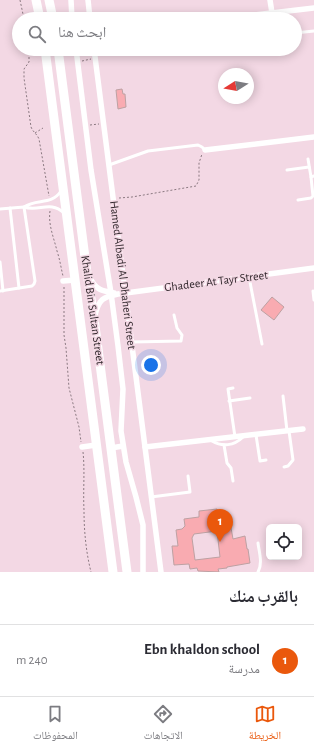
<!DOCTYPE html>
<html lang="ar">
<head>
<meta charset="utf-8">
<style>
	body { margin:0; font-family:"Alegreya Sans","Noto Naskh Arabic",sans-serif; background:#f2f2f3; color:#2b2b33; direction:rtl }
	.controls { position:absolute; right:12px; bottom:12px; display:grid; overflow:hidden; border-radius:6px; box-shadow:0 2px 10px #0003 }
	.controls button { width:36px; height:36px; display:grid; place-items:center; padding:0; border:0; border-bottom:1px solid #e1e1e2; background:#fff; color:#2b2b33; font:20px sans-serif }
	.compass { position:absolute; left:218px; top:68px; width:36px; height:36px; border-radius:50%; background:#fff; box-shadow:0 2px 10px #0003; rotate:259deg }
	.you { position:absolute; left:151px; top:365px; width:14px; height:14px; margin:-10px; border:3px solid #fff; border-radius:50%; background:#1a73e8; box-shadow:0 0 0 6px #1a73e833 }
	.badge { display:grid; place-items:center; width:26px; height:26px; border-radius:50%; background:#ea580c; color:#fff; font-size:13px; font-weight:700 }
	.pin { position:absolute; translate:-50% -33px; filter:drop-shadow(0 1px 2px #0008) }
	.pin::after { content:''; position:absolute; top:21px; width:14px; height:12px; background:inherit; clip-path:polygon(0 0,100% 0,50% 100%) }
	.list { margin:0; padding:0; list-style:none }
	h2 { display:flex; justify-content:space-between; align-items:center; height:52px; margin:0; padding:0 16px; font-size:17px }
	h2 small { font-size:13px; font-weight:400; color:#7c7c81 }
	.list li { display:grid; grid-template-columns:26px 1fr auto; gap:12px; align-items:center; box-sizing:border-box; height:72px; padding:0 16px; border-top:1px solid #e1e1e2 }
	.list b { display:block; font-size:15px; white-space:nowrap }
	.list p { margin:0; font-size:13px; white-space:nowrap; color:#7c7c81 }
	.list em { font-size:13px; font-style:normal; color:#7c7c81 }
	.icon { flex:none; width:22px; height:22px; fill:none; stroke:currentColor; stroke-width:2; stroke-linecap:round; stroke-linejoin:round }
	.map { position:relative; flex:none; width:314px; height:572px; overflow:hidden; direction:ltr }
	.search { position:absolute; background:#fff; box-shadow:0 2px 10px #0003; left:12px; right:12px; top:12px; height:44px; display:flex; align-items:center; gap:10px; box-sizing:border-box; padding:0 14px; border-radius:22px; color:#7c7c81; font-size:15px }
	.sheet { height:124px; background:#fff }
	nav { display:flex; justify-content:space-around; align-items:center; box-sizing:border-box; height:56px; border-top:1px solid #e1e1e2; background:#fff; font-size:11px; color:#7c7c81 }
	nav a { display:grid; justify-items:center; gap:2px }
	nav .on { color:#ea580c }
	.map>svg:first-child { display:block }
	.building { fill:#f9abb1; stroke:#bda1a3; fill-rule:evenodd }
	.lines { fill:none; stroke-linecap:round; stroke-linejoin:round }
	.path { stroke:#8b7981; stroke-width:1; stroke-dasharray:2 2; stroke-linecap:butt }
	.lane { stroke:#fff; stroke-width:3 }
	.street { stroke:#fff; stroke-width:5.5 }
	.primary { stroke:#fff; stroke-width:9 }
	.labels { text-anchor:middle; stroke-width:3; stroke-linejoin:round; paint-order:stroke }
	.street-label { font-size:12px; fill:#32282d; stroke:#f3d8e4 }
</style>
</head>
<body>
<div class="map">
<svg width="314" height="572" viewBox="0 0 314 572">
	<rect width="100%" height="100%" fill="#f3d8e4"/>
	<!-- building -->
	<g class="building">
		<path d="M122,89L123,94H125L126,107L118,109L116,90Z"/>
		<path d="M272,297L284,307L274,320L261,310Z"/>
		<path d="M217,509L220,524L230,522L233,539L245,536L247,549H248L250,563L227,567V568L218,569L219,572L198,571L197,568L190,569L189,564L174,565L172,546H178L176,530L182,529L185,526L184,519L199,517V511ZM217,531L220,557L195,560L192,538L194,534Z"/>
	</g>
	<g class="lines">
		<!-- path -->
		<g class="path">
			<path d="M20,0L24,19"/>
			<path d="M29,49V62L24,69V78L31,127C33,132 37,134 39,139L49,196"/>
			<path d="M82,61L91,59"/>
			<path d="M90,125L99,124"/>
			<path d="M35,133L43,128"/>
			<path d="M119,198L132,197L196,186L199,180V163L202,154"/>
			<path d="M50,211C48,225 54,238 57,251C60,260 61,268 63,276"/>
			<path d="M64,287V335L66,348L69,388L79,427L81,442"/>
			<path d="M83,452C85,471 83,491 84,510C84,531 86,552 91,572"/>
		</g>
		<!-- lane -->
		<g class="lane">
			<path d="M295,33L314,31"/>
			<path d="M308,159L311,177L314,176"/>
			<path d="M109,165L148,151L198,145L202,147L205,150"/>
			<path d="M287,170L309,167"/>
			<path d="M61,191C51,206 37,198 24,207C39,212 50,200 64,213"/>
			<path d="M298,200L311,198L313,196L311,177"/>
			<path d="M10,208L19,288"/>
			<path d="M0,209L24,207L35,281L34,284L32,286L0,291"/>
			<path d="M0,262L3,291"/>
			<path d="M249,277L262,344"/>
			<path d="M313,291L314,300"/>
			<path d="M132,342L181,341L182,335L177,328L174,315"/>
			<path d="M233,388L228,389L235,437"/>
			<path d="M283,396L287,431"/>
			<path d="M229,401L250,398"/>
			<path d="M256,435L260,461L266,460"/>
			<path d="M212,441C222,447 234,446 243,437"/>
			<path d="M224,445L227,463L231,468L233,481"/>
			<path d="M284,467L288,466L293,460L289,431"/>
			<path d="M151,497L190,492L188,476"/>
			<path d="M258,543C259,552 263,563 258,572"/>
		</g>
		<!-- street -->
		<g class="street">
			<path d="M71,0L72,19"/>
			<path d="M88,0L90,19"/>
			<path d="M270,0L272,13"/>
			<path d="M221,19L314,8"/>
			<path d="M76,49L91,170L111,293L118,346L123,389L121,431L126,462L136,497L143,525V572"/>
			<path d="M94,49L161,572"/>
			<path d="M205,150L314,137"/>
			<path d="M90,278C96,290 102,291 114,293"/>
			<path d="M63,281L75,280"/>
			<path d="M95,315C99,299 103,297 118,294L314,268"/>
			<path d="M82,447L96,445"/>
			<path d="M145,447L303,429"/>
			<path d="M111,448L123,446"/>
		</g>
		<!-- primary -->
		<g class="primary">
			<path d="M36,0L40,19"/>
			<path d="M49,0L53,19"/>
			<path d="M45,49L113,572"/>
			<path d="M58,49L87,273L94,318L127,572"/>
		</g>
	</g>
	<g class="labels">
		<!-- street labels -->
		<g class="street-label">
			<text transform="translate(123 275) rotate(83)" y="4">Hamed Albadi Al Dhaheri Street</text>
			<text transform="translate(216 281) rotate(-7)" y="4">Ghadeer At Tayr Street</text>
			<text transform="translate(93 310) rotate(82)" y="4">Khalid Bin Sultan Street</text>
		</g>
	</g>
</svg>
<div class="controls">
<button><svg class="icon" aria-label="locate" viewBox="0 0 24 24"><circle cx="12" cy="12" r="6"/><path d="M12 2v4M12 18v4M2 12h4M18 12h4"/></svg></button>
</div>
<svg class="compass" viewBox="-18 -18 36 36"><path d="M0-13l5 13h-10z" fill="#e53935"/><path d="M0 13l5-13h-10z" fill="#7c7c81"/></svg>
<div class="you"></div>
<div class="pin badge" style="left:220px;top:542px">1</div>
<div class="search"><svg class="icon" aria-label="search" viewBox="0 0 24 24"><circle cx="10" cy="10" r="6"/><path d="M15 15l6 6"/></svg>ابحث هنا</div>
</div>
<section class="sheet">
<h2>بالقرب منك<small></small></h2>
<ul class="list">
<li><span class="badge">1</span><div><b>Ebn khaldon school</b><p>مدرسة</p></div><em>240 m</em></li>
</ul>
</section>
<nav>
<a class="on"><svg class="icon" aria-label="map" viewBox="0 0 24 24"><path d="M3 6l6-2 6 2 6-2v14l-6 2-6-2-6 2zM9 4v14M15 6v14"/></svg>الخريطة</a>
<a><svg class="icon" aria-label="directions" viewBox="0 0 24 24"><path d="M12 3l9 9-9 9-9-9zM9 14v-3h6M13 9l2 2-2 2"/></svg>الاتجاهات</a>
<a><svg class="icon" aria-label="saved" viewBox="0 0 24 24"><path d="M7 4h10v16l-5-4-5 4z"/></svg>المحفوظات</a>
</nav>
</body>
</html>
